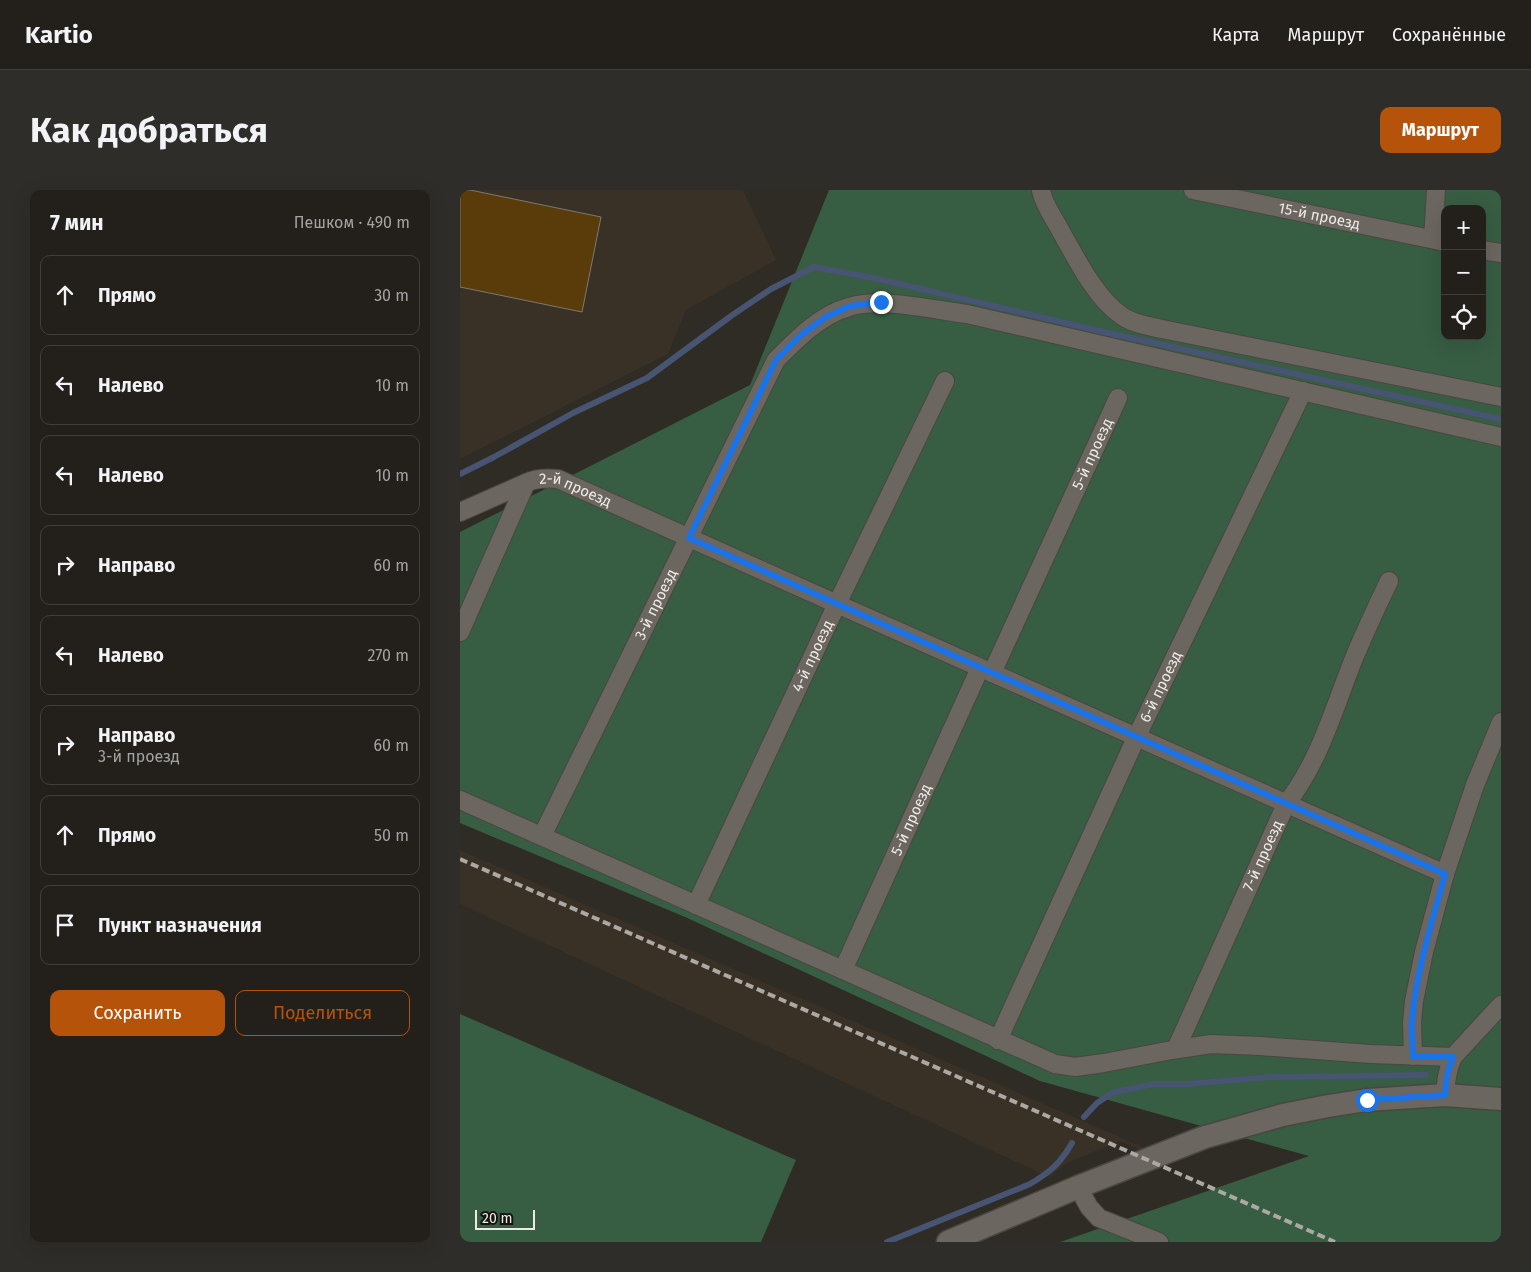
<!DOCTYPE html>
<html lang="ru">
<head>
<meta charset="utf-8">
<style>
	body { margin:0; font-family:"Fira Sans",sans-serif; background:#2f2d29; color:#f1f3f6 }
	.controls { position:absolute; right:15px; top:15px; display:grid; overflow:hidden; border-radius:10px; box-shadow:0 5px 20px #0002 }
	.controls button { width:45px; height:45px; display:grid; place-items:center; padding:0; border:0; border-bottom:1px solid #403e3b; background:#23201c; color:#f1f3f6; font:25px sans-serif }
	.scale { position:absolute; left:15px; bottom:12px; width:60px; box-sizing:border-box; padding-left:5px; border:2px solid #edeae6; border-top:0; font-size:14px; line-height:18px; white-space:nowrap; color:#edeae6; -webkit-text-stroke:4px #161411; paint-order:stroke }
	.stop { position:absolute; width:15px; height:15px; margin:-11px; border:4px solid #1a73e8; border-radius:50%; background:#fff }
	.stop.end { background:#1a73e8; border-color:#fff; box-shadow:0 1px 5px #0008 }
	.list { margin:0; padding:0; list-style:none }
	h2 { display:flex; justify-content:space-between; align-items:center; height:65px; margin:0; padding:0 20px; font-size:21px }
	h2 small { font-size:16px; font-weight:400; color:#a3a3a3 }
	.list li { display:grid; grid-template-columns:32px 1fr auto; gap:15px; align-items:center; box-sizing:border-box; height:80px; margin:0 10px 10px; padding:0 10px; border:1px solid #403e3b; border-radius:10px }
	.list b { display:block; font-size:19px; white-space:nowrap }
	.list p { margin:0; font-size:16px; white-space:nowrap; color:#a3a3a3 }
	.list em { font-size:16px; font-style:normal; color:#a3a3a3 }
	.actions { display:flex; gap:10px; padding:15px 20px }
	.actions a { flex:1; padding:11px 0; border:1px solid #b45309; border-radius:10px; text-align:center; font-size:18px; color:#b45309 }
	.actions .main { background:#b45309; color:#fff }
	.icon { flex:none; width:28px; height:28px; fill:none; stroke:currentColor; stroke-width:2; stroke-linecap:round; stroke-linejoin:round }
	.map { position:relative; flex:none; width:1041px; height:1052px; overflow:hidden; border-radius:10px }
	header { display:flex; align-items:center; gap:30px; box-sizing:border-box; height:70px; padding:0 25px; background:#23201c; border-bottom:1px solid #403e3b }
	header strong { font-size:24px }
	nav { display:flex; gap:28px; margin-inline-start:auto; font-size:18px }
	.intro { display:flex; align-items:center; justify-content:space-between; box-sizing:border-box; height:120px; padding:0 30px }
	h1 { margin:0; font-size:35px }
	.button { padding:12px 22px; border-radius:10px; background:#b45309; color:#fff; font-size:18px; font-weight:700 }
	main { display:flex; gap:30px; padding:0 30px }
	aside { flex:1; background:#23201c; border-radius:10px; box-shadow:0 5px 20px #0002 }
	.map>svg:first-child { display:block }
	.built { fill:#393125 }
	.green { fill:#375d43; fill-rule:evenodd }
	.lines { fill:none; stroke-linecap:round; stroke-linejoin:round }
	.stream { stroke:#475472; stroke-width:6 }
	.building { fill:#593c09; stroke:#7d7871 }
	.minor-casing { stroke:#4a4742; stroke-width:20 }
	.tertiary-casing { stroke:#4a4742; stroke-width:25 }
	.minor { stroke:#6b665f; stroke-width:18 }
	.tertiary { stroke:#6b665f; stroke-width:22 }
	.rail { stroke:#aca8a4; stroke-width:4; stroke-dasharray:8 4; stroke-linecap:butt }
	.route { stroke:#1a73e8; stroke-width:6 }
	.labels { text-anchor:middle; stroke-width:4.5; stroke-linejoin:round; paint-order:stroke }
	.street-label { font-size:15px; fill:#edeae6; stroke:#161411 }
</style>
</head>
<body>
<header>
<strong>Kartio</strong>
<nav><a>Карта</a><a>Маршрут</a><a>Сохранённые</a></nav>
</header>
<div class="intro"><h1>Как добраться</h1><a class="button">Маршрут</a></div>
<main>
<aside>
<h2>7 мин<small>Пешком · 490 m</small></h2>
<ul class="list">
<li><svg class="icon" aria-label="ahead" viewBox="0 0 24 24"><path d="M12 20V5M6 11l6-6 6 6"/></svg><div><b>Прямо</b></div><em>30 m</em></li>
<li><svg class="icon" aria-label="left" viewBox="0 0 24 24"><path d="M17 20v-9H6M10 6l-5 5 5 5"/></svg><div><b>Налево</b></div><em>10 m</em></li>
<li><svg class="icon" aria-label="left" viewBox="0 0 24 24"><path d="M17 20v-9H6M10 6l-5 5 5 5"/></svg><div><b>Налево</b></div><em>10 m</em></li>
<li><svg class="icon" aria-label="right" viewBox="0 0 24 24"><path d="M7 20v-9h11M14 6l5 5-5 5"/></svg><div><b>Направо</b></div><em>60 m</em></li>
<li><svg class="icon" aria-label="left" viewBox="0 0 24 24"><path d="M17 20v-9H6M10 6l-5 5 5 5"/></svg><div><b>Налево</b></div><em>270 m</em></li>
<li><svg class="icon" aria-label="right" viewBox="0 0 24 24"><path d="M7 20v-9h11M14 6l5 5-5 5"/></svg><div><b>Направо</b><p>3-й проезд</p></div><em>60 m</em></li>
<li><svg class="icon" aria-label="ahead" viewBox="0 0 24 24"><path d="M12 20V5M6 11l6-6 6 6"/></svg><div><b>Прямо</b></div><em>50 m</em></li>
<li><svg class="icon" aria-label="arrive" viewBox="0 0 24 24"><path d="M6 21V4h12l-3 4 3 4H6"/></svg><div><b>Пункт назначения</b></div></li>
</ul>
<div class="actions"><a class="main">Сохранить</a><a>Поделиться</a></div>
</aside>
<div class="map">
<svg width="1041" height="1052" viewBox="0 0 1041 1052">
	<rect width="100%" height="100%" fill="#2f2b25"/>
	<!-- built -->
	<g class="built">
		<path d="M0,0H283L316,70L226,120L208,164L0,269Z"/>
		<path d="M0,660L708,968H698L660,951L607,973L589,987L0,714Z"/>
	</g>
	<!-- green -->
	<g class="green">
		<path d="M369,0H1041V1052H600L849,966L580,891L225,727L0,633V342L290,195ZM985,19H1022V146H985Z"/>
		<path d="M0,824L336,970L301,1052H0Z"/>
	</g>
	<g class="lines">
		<!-- stream -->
		<g class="stream">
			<path d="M0,284L34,267L113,223L187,188L271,126L311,99L354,77L419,89L644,142L1041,229"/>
			<path d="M624,927L637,913L652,903L693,894H728L810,887L966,885"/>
			<path d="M427,1052L570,994C590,982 600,974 612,953"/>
		</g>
	</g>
	<!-- building -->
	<path class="building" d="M0,0H10L141,27L122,122L0,97Z"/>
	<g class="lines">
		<defs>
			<g id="minor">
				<path d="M581,0C583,13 593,27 599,38C615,66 635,108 662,126C673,134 689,136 702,139L1041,207"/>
				<path id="s1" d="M733,0L985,52"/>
				<path d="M973,49L976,0"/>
				<path d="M1022,60L1041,63"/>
				<path d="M0,322L66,293"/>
				<path id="s2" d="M0,442L66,293C76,288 87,288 98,289L377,414L985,684"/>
				<path id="s3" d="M532,483L658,208"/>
				<path d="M0,610L595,874L615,877L644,873L712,860L751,854L800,856L911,864L993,867"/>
				<path id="s4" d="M82,646L316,170C337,149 360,125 389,117C421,107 474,120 507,124L1041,247"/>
				<path id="s5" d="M236,715L377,414L485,191"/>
				<path id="s6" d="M383,780L520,478"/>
				<path id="s7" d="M538,850L676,548L843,201"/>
				<path id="s8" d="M716,859L826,614C860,571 874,518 894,468C905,442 917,416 929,391"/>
				<path d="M953,866L952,833L954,811L964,762L985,684L1015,595L1041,532"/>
				<path d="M985,905C986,892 987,880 993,867L1041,815"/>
				<path d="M618,997L629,1017L639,1028L699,1052"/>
			</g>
			<path id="tertiary" d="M488,1052L618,997L722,956L745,947L823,925L868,916L907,910L985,905L1041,909"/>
		</defs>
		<!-- minor casing -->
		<use href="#minor" class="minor-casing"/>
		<!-- tertiary casing -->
		<use href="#tertiary" class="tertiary-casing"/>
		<!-- minor -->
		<use href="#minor" class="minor"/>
		<!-- tertiary -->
		<use href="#tertiary" class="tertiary"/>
		<!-- rail -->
		<path class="rail" d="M0,669L875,1052"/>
	</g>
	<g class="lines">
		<!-- route -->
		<path class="route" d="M421,112L390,116L366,127L341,145L316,170L229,348L985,684C972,732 956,782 952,831C951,843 953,854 953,866L993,867C987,880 986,892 985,905L907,910"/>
	</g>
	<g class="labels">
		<!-- street labels -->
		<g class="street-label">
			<text dy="5" stroke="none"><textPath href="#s1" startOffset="129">15-й проезд</textPath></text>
			<text dy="5" stroke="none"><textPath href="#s3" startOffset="241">5-й проезд</textPath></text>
			<text dy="5" stroke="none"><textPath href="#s2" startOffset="215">2-й проезд</textPath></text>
			<text dy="5" stroke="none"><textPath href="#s4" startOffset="258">3-й проезд</textPath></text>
			<text dy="5" stroke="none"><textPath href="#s5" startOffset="275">4-й проезд</textPath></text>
			<text dy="5" stroke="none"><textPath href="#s7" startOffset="389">6-й проезд</textPath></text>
			<text dy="5" stroke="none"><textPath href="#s6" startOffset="165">5-й проезд</textPath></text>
			<text dy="5" stroke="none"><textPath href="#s8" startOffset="212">7-й проезд</textPath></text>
		</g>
	</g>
</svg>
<div class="controls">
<button>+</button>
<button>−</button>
<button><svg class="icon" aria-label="locate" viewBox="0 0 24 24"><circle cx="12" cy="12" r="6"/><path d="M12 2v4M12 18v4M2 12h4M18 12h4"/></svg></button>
</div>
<div class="scale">20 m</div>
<div class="stop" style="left:907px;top:910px"></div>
<div class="stop end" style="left:421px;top:112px"></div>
</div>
</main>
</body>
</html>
